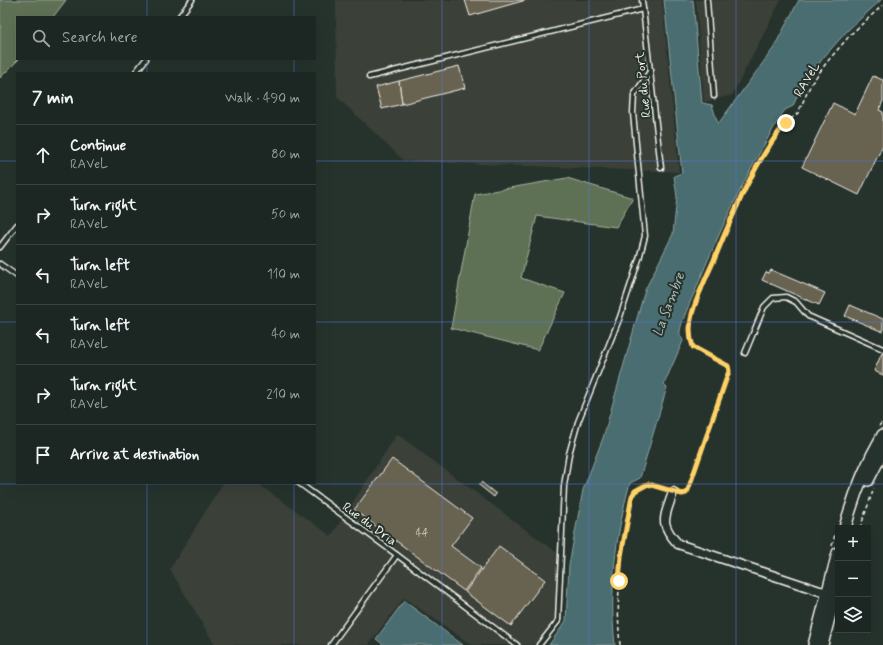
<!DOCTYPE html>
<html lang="en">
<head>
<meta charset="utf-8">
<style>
	body { margin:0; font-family:Mynerve,sans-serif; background:#29322f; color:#f1f3f6 }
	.controls { position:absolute; right:12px; bottom:12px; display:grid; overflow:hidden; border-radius:0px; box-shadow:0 4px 16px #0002 }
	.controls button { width:36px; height:36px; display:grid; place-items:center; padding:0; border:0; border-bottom:1px solid #3a4340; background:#1c2622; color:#f1f3f6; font:20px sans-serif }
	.stop { position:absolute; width:12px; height:12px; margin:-9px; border:3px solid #ffd166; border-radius:50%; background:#fff }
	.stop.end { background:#ffd166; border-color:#fff; box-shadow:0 1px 4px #0008 }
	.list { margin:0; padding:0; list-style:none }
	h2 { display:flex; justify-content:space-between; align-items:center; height:52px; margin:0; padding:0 16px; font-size:17px }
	h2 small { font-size:13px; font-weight:400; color:#a0a5a5 }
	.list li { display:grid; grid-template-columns:26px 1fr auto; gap:12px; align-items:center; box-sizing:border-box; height:60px; padding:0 16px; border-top:1px solid #3a4340 }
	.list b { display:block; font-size:15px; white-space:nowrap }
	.list p { margin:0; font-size:13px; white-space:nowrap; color:#a0a5a5 }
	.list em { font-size:13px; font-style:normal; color:#a0a5a5 }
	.icon { flex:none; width:22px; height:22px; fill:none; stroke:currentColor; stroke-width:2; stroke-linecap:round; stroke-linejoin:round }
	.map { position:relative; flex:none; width:883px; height:645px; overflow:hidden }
	.search { position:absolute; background:#1c2622; box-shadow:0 4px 16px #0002; left:16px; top:16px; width:300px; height:44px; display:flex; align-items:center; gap:10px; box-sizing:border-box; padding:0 14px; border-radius:0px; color:#a0a5a5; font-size:15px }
	.panel { position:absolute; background:#1c2622; box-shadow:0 4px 16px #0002; left:16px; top:72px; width:300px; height:412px; border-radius:0px }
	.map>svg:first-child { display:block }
	.built { fill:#3a4138 }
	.green { fill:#5f7154; stroke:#aab19e }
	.water { fill:#4a6d70; stroke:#8ea2a0 }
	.building { fill:#686251; stroke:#f4f1e8 }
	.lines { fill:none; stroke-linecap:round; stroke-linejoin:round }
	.service-casing { stroke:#f4f1e8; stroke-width:7 }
	.minor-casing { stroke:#f4f1e8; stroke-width:11 }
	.secondary-casing { stroke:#f4f1e8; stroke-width:14 }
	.path { stroke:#f4f1e8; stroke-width:1.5; stroke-dasharray:4 3; stroke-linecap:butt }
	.service { stroke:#26332d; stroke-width:4 }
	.minor { stroke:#26332d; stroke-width:8 }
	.secondary { stroke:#26332d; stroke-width:11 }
	.route { stroke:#ffd166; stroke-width:5 }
	.grid { fill:none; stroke:#5377dc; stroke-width:1; stroke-opacity:0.55 }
	.labels { text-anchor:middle; stroke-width:4; stroke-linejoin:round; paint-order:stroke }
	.number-label { font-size:11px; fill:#d1cdc2 }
	.street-label { font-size:13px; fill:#f4f1e8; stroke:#26332d }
	.water-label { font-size:14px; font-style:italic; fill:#b0bcb8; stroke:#26332d }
</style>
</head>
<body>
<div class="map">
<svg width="883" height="645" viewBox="0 0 883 645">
	<rect width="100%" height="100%" fill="#26332d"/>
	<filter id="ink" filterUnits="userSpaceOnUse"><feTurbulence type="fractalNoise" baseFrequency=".025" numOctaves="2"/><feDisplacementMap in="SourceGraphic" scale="8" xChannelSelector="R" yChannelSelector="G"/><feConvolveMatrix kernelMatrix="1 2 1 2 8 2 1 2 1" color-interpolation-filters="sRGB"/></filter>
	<g filter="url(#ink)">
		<!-- built -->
		<g class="built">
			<path d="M336,0H662L679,172L404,161L337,97Z"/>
			<path d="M696,0H781L732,95L704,102Z"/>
			<path d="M397,434L556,552L563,621L543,645H472L404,598L369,644L371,645H215L170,569L223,483H257L331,536Z"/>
		</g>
		<!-- green -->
		<g class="green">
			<path d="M0,0H66L53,17H17V59H19L0,78Z"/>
			<path d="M567,178L633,198L616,227L537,216L521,278L565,293L538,350L451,328L475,194Z"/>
		</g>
		<!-- water -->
		<g class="water">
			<path d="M664,0H693L702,103L712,105L718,124L773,49L799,0H881L848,30L823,58L799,92L793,106L785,110L782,114C748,170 720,229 696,289C692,298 680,324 680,332C679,334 682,338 683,341L664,384L667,387L640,478L630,483C615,536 609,591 615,645H549L566,621L569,565L583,490L603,438L645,290L673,234L677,197L674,176L682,173Z"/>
			<path d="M404,601L463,645H384L376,639Z"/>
		</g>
		<!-- building -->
		<g class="building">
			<path d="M465,0H526L470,16Z"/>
			<path d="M459,66L465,88L402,104L399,81Z"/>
			<path d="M873,76L883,80V101L879,110L883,112V145L859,195L802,167L833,103L855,114Z"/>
			<path d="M399,81L402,104L382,109L376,87Z"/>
			<path d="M771,270L825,293L819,305L762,280L766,272L769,273Z"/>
			<path d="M850,305L883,319V332L845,316Z"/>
			<path d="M882,353H883V375L874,371Z"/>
			<path d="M392,459L472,518L451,546L481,568L464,591L354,510Z"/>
			<path d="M481,482L496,494L494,497L479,485Z"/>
			<path d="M499,546L545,580L511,626L465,592Z"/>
		</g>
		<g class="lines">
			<defs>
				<g id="service">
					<path d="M642,0L661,168"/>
					<path d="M707,0L714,96"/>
					<path d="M179,17L192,0"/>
					<path d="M135,73L146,59"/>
					<path d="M369,77L643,9"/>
					<path d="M0,247L17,225"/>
					<path d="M0,264L17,276"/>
					<path d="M745,353L764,307L773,298L786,297L796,302L808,316L883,349"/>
					<path d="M299,483L397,555L331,645"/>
					<path d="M397,555L517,645"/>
					<path d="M539,645L558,621L564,486L569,454L578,422L620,317L639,259L645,236L633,113L634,95L651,70"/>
				</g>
				<path id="minor" d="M673,492C665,518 658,522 678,544L820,591L833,594"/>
				<g id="secondary">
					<path d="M868,480L883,451"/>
					<path d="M845,528C854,493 865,466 883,435"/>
					<path d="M814,645L838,553"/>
					<path d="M822,645L838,583"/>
				</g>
			</defs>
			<!-- service casing -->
			<use href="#service" class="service-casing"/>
			<!-- minor casing -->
			<use href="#minor" class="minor-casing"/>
			<!-- secondary casing -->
			<use href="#secondary" class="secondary-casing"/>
			<!-- path -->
			<g class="path">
				<path d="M879,426L883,421"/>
				<path d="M679,493H685L688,490L729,371L728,366L693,347L690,337L692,314L722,240L751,178L774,137L786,123L798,113L811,84L827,62L851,34L883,5"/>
				<path d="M860,528L874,488"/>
				<path d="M832,546L836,531"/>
				<path d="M620,645C615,592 622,547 632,496L635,491L648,484L666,489"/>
			</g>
			<!-- service -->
			<use href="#service" class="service"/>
			<!-- minor -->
			<use href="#minor" class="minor"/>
			<!-- secondary -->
			<use href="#secondary" class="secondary"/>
		</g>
	</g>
	<g class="lines" filter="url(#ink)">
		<!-- route -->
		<path class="route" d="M619,581L621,556L632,496L635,491L648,484L682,494L686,493L688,490L729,371L728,366L693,347C689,336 689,326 692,314C697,296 706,278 714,260C732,216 755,160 786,123"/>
	</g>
	<!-- grid -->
	<path class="grid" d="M147,0V17M294,0V17M442,0V645M589,0V645M736,0V645M147,59V73M294,59V73M0,161H17M315,161H883M0,322H17M315,322H883M147,483V645M294,483V645M0,484H883"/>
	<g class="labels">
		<!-- number labels -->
		<g class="number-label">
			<text x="422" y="536">44</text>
		</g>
		<!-- street labels -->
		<g class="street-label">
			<text transform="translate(806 79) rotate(-59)" y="5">RAVeL</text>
			<text transform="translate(642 85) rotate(-96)" y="5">Rue du Port</text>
			<text transform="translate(370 523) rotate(36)" y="5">Rue du Dria</text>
		</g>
		<!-- water labels -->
		<g class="water-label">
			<text transform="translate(668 304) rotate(-69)" y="5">La Sambre</text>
		</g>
	</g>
</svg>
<div class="controls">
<button>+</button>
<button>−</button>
<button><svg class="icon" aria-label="layers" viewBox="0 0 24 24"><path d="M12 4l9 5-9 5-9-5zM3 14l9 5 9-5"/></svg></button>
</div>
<div class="stop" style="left:619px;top:581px"></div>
<div class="stop end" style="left:786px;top:123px"></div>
<div class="search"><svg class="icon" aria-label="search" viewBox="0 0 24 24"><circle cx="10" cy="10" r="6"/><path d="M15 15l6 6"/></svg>Search here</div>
<section class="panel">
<h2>7 min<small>Walk · 490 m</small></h2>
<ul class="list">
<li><svg class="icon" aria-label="ahead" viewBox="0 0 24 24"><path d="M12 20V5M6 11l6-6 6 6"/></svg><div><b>Continue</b><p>RAVeL</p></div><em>80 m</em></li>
<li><svg class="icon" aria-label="right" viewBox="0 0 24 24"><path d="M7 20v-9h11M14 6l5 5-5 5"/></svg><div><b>Turn right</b><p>RAVeL</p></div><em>50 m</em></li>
<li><svg class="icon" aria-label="left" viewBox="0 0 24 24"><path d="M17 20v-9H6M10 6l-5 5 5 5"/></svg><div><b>Turn left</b><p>RAVeL</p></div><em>110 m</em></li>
<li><svg class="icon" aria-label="left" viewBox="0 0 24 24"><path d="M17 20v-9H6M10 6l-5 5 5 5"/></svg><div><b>Turn left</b><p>RAVeL</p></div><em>40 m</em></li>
<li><svg class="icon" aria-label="right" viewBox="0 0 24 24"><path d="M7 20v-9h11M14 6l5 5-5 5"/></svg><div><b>Turn right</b><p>RAVeL</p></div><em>210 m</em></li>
<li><svg class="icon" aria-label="arrive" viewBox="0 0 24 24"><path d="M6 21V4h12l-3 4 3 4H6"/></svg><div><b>Arrive at destination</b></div></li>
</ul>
</section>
</div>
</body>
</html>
